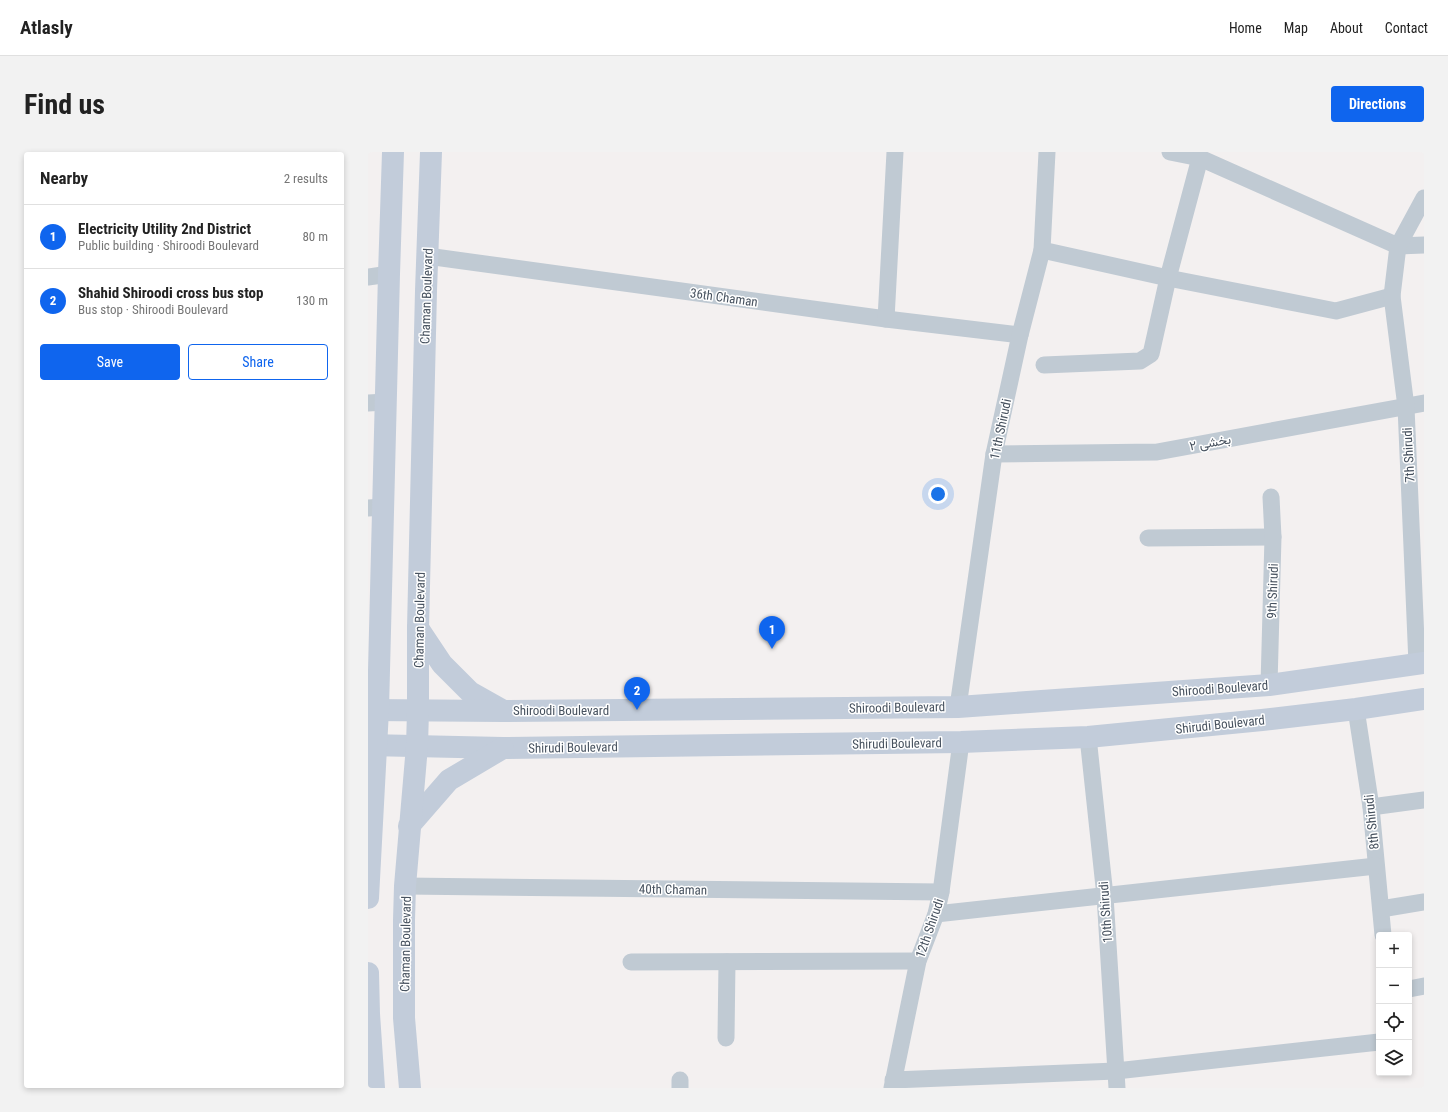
<!DOCTYPE html>
<html lang="en">
<head>
<meta charset="utf-8">
<style>
	body { margin:0; font-family:"Roboto Condensed",Vazirmatn,sans-serif; background:#f2f2f2; color:#222 }
	.controls { position:absolute; right:12px; bottom:12px; display:grid; overflow:hidden; border-radius:4px; box-shadow:0 2px 6px #0003 }
	.controls button { width:36px; height:36px; display:grid; place-items:center; padding:0; border:0; border-bottom:1px solid #e0e0e0; background:#fff; color:#222; font:20px sans-serif }
	.you { position:absolute; left:570px; top:342px; width:14px; height:14px; margin:-10px; border:3px solid #fff; border-radius:50%; background:#1a73e8; box-shadow:0 0 0 6px #1a73e833 }
	.badge { display:grid; place-items:center; width:26px; height:26px; border-radius:50%; background:#0f65ee; color:#fff; font-size:13px; font-weight:700 }
	.pin { position:absolute; translate:-50% -33px; filter:drop-shadow(0 1px 2px #0008) }
	.pin::after { content:''; position:absolute; top:21px; width:14px; height:12px; background:inherit; clip-path:polygon(0 0,100% 0,50% 100%) }
	.list { margin:0; padding:0; list-style:none }
	h2 { display:flex; justify-content:space-between; align-items:center; height:52px; margin:0; padding:0 16px; font-size:17px }
	h2 small { font-size:13px; font-weight:400; color:#767676 }
	.list li { display:grid; grid-template-columns:26px 1fr auto; gap:12px; align-items:center; box-sizing:border-box; height:64px; padding:0 16px; border-top:1px solid #e0e0e0 }
	.list b { display:block; font-size:15px; white-space:nowrap }
	.list p { margin:0; font-size:13px; white-space:nowrap; color:#767676 }
	.list em { font-size:13px; font-style:normal; color:#767676 }
	.actions { display:flex; gap:8px; padding:12px 16px }
	.actions a { flex:1; padding:9px 0; border:1px solid #0f65ee; border-radius:4px; text-align:center; font-size:14px; color:#0f65ee }
	.actions .main { background:#0f65ee; color:#fff }
	.icon { flex:none; width:22px; height:22px; fill:none; stroke:currentColor; stroke-width:2; stroke-linecap:round; stroke-linejoin:round }
	.map { position:relative; flex:none; width:1056px; height:936px; overflow:hidden; border-radius:4px }
	header { display:flex; align-items:center; gap:24px; box-sizing:border-box; height:56px; padding:0 20px; background:#fff; border-bottom:1px solid #e0e0e0 }
	header strong { font-size:19px }
	nav { display:flex; gap:22px; margin-inline-start:auto; font-size:14px }
	.intro { display:flex; align-items:center; justify-content:space-between; box-sizing:border-box; height:96px; padding:0 24px }
	h1 { margin:0; font-size:28px }
	.button { padding:10px 18px; border-radius:4px; background:#0f65ee; color:#fff; font-size:14px; font-weight:700 }
	main { display:flex; gap:24px; padding:0 24px }
	aside { flex:1; background:#fff; border-radius:4px; box-shadow:0 2px 6px #0003 }
	.map>svg:first-child { display:block }
	.lines { fill:none; stroke-linecap:round; stroke-linejoin:round }
	.minor { stroke:#c0cad3; stroke-width:17 }
	.secondary { stroke:#c2ccda; stroke-width:22 }
	.labels { text-anchor:middle; stroke-width:3; stroke-linejoin:round; paint-order:stroke }
	.street-label { font-size:13px; fill:#47525f; stroke:#fff }
</style>
</head>
<body>
<header>
<strong>Atlasly</strong>
<nav><a>Home</a><a>Map</a><a>About</a><a>Contact</a></nav>
</header>
<div class="intro"><h1>Find us</h1><a class="button">Directions</a></div>
<main>
<aside>
<h2>Nearby<small>2 results</small></h2>
<ul class="list">
<li><span class="badge">1</span><div><b>Electricity Utility 2nd District</b><p>Public building · Shiroodi Boulevard</p></div><em>80 m</em></li>
<li><span class="badge">2</span><div><b>Shahid Shiroodi cross bus stop</b><p>Bus stop · Shiroodi Boulevard</p></div><em>130 m</em></li>
</ul>
<div class="actions"><a class="main">Save</a><a>Share</a></div>
</aside>
<div class="map">
<svg width="1056" height="936" viewBox="0 0 1056 936">
	<rect width="100%" height="100%" fill="#f3f0f0"/>
	<g class="lines">
		<!-- minor -->
		<g class="minor">
			<path d="M802,0L832,6L1030,94L1056,93"/>
			<path d="M674,98L800,126L968,159L1024,144"/>
			<path d="M59,104L518,167L652,183"/>
			<path d="M0,125L21,122"/>
			<path d="M518,167L527,0"/>
			<path d="M676,213L772,209L783,202L800,126L832,6"/>
			<path d="M0,251L18,250"/>
			<path d="M626,302L789,300L1056,251"/>
			<path d="M0,356L15,355"/>
			<path d="M780,386L905,385"/>
			<path d="M1049,512L1038,255L1024,144L1030,94L1056,46"/>
			<path d="M901,533L905,385L903,345"/>
			<path d="M590,555L626,302L652,183L674,98L679,0"/>
			<path d="M988,557L1003,655L1015,783"/>
			<path d="M720,585L737,744L749,936"/>
			<path d="M1003,655L1056,648"/>
			<path d="M37,734L573,740"/>
			<path d="M1013,757L1056,750"/>
			<path d="M568,762L1008,714"/>
			<path d="M263,810L550,809"/>
			<path d="M1041,837L1056,834"/>
			<path d="M358,886L359,810"/>
			<path d="M525,928L748,919L1011,890"/>
			<path d="M312,936V928"/>
			<path d="M524,936L550,809L568,762L573,740L593,590"/>
		</g>
		<!-- secondary -->
		<g class="secondary">
			<path d="M50,476L74,512L102,540L134,558"/>
			<path d="M0,558L135,559L590,555L901,533L1056,511"/>
			<path d="M0,593L135,596L593,590L720,585L894,568L988,557L1056,547"/>
			<path d="M41,674L81,628L135,596"/>
			<path d="M0,746L10,558L21,122L25,0"/>
			<path d="M0,821L1,862L6,936"/>
			<path d="M42,936L36,866V768L37,734L49,594L50,559V476L58,139L63,0"/>
		</g>
	</g>
	<g class="labels">
		<!-- street labels -->
		<g class="street-label">
			<text transform="translate(58 144) rotate(-88)" y="5">Chaman Boulevard</text>
			<text transform="translate(356 145) rotate(8)" y="5">36th Chaman</text>
			<text transform="translate(632 277) rotate(-78)" y="5">11th Shirudi</text>
			<text transform="translate(842 290) rotate(-10)" y="5">بخشی ۲</text>
			<text transform="translate(1040 303) rotate(-93)" y="5">7th Shirudi</text>
			<text transform="translate(904 439) rotate(-88)" y="5">9th Shirudi</text>
			<text transform="translate(51 468) rotate(-89)" y="5">Chaman Boulevard</text>
			<text transform="translate(852 536) rotate(-4)" y="5">Shiroodi Boulevard</text>
			<text transform="translate(529 555) rotate(-1)" y="5">Shiroodi Boulevard</text>
			<text x="193" y="563">Shiroodi Boulevard</text>
			<text transform="translate(852 572) rotate(-6)" y="5">Shirudi Boulevard</text>
			<text transform="translate(529 591) rotate(-1)" y="5">Shirudi Boulevard</text>
			<text transform="translate(205 595) rotate(-1)" y="5">Shirudi Boulevard</text>
			<text transform="translate(1003 670) rotate(-96)" y="5">8th Shirudi</text>
			<text transform="translate(305 737) rotate(1)" y="5">40th Chaman</text>
			<text transform="translate(737 760) rotate(-94)" y="5">10th Shirudi</text>
			<text transform="translate(561 776) rotate(-71)" y="5">12th Shirudi</text>
			<text transform="translate(37 792) rotate(-89)" y="5">Chaman Boulevard</text>
		</g>
	</g>
</svg>
<div class="controls">
<button>+</button>
<button>−</button>
<button><svg class="icon" aria-label="locate" viewBox="0 0 24 24"><circle cx="12" cy="12" r="6"/><path d="M12 2v4M12 18v4M2 12h4M18 12h4"/></svg></button>
<button><svg class="icon" aria-label="layers" viewBox="0 0 24 24"><path d="M12 4l9 5-9 5-9-5zM3 14l9 5 9-5"/></svg></button>
</div>
<div class="you"></div>
<div class="pin badge" style="left:404px;top:497px">1</div>
<div class="pin badge" style="left:269px;top:558px">2</div>
</div>
</main>
</body>
</html>
